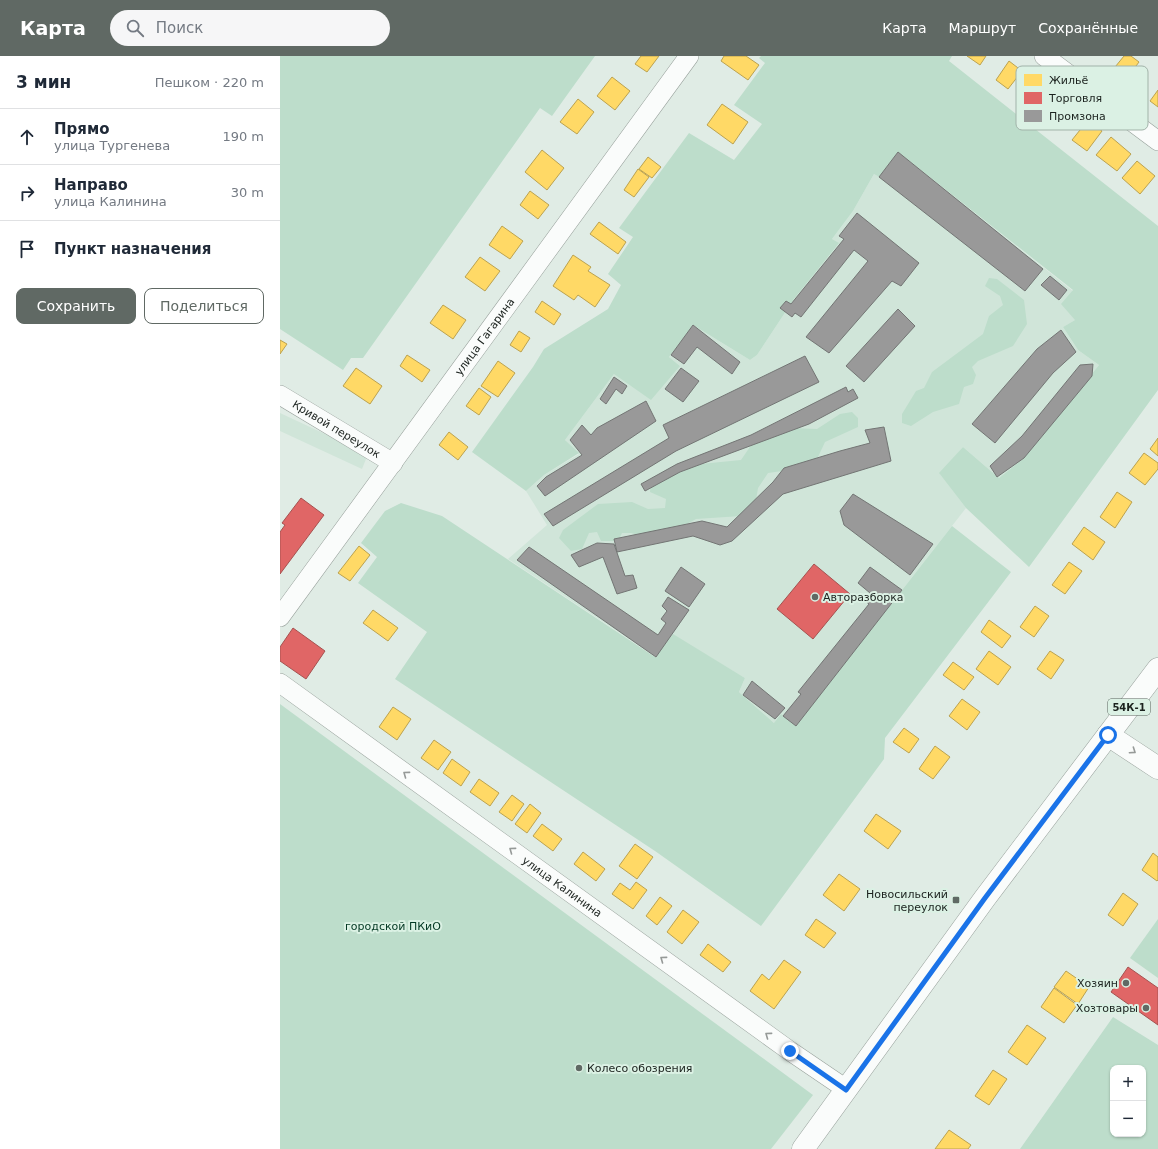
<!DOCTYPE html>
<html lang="ru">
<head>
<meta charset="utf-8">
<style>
	body { margin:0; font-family:"DejaVu Sans",sans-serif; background:#f6f6f7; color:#1f2937 }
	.controls { position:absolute; right:12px; bottom:12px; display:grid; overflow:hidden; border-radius:8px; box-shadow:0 1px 3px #0004 }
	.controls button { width:36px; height:36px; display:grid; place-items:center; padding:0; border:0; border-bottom:1px solid #e0e1e3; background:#fff; color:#1f2937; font:20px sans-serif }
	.stop { position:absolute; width:12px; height:12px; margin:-9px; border:3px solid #1a73e8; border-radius:50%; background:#fff }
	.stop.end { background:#1a73e8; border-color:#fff; box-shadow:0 1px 4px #0008 }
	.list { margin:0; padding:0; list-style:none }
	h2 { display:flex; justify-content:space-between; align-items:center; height:52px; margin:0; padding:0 16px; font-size:17px }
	h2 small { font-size:13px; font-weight:400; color:#747a83 }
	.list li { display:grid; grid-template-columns:26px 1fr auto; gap:12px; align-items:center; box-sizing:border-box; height:56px; padding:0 16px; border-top:1px solid #e0e1e3 }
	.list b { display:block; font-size:15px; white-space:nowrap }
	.list p { margin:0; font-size:13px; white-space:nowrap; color:#747a83 }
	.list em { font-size:13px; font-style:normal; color:#747a83 }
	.actions { display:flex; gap:8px; padding:12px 16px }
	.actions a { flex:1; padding:9px 0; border:1px solid #606964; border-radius:8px; text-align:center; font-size:14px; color:#606964 }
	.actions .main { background:#606964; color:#fff }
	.icon { flex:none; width:22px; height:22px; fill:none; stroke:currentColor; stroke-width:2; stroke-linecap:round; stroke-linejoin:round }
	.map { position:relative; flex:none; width:878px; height:1093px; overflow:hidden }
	header { display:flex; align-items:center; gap:24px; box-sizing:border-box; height:56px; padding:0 20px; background:#606964; color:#fff }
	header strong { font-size:19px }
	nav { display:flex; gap:22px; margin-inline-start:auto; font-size:14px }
	.search { width:280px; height:36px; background:#f6f6f7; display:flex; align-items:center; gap:10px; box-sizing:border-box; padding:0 14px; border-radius:22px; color:#747a83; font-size:15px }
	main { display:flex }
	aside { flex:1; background:#fff }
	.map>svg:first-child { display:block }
	.built { fill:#d0e5d9 }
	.green { fill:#bdddcb; fill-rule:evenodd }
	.homes { fill:#ffd966; stroke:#bba250 }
	.shops { fill:#e06666; stroke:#a55250 }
	.industry { fill:#999; stroke:#737574 }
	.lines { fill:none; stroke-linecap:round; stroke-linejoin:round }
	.minor-casing { stroke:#97a09b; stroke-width:20 }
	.major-casing { stroke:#97a09b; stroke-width:23 }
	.minor { stroke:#fafcfb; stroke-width:19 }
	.major { stroke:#fafcfb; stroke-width:22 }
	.oneway { stroke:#969a98 }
	.route { stroke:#1a73e8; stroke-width:5 }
	.poi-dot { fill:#606964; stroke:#dbf1e4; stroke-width:1.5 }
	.labels { text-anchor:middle; stroke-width:4; stroke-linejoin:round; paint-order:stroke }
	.shield { fill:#dbf1e4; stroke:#556059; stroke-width:1 }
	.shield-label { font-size:10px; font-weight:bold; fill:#1b221e }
	.street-label { font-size:11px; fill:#1b221e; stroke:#dbf1e4 }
	.poi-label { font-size:11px; fill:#1b221e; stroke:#dbf1e4; text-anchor:end }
	.park-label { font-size:11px; fill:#033823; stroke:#dbf1e4 }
	.key { fill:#dbf1e4; stroke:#a1b3a9; stroke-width:1 }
	.key-label { font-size:11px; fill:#1b221e }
</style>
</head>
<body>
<header>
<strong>Карта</strong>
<div class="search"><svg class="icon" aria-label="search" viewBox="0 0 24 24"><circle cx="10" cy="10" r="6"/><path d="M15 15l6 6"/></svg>Поиск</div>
<nav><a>Карта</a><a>Маршрут</a><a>Сохранённые</a></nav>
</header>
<main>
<aside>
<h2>3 мин<small>Пешком · 220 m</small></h2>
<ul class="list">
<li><svg class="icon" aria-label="ahead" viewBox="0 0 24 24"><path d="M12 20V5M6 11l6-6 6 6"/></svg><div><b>Прямо</b><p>улица Тургенева</p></div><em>190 m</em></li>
<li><svg class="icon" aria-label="right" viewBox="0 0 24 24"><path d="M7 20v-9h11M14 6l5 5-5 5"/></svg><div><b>Направо</b><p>улица Калинина</p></div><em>30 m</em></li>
<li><svg class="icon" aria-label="arrive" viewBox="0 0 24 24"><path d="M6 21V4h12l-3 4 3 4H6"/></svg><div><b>Пункт назначения</b></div></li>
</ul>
<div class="actions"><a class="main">Сохранить</a><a>Поделиться</a></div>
</aside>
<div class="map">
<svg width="878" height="1093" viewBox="0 0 878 1093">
	<rect width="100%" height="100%" fill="#e0ece5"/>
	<!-- built -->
	<g class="built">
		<path d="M618,96L793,235L795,264L783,271L798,294L819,309L744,402L719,422L683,391L660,418L686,452L516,670L494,667L459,636L465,622L393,579L376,601L228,503L267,469L246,435L264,419L299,398L285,384L334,318L400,310L389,301L413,269L470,304L477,299L514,243L558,187L552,183L573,155L594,118L599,121Z"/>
		<path d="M0,357L88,398L82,413L0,375Z"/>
	</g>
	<!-- green -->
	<g class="green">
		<path d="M0,0H315L272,60L260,52L83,302H71L63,314L0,273Z"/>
		<path d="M481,0H672L669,5L878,170V334L749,511L686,452L659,417L683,391L719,422L744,402L819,309L798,294L783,271L795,264L781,248L793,234L618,96L599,121L594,118L573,155L552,183L559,187L514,243L477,299L470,304L413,269L389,301L400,310L371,344L334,318L285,384L299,397L264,419L246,435L192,396L253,311L264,293L328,253L341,229L328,218L353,181L339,172L409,77L454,104L482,68L454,49L485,7L479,2Z"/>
		<path d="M709,222L717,223L744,244L747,268L733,290L698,305L692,311L696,319L693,328L684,331L679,348L653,356L631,370L622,367V358L636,335L644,332L652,316L703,278L709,260L723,249L720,240L705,230Z"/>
		<path d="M572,356L578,362V371L545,386L538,401L523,412L488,417L478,432L475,450L461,460L416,463L378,484L351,477H342L338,485H321L317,476L309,477L302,493L291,495L279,482L283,474L318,448L352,446L368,453L385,452L386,443L370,436L371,427L400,410L461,404L476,382L512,372L537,373L560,358Z"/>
		<path d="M121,447L162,460L375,601L393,578L465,622L459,636L494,667L501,658L516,670L672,470L731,516L605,682L604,703L481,870L375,795L115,623L147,576L78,527L97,501L81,487L105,455Z"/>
		<path d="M0,648L533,1039L491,1093H0Z"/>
		<path d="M878,863V922L850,902Z"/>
		<path d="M833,961L878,989V1093H740ZM833,1012H863V1078H833Z"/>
	</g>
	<!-- homes -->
	<g class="homes">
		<path d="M361,0H379L367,16L355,8Z"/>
		<path d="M444,0H466L479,9L468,24L441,5Z"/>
		<path d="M687,0H706L700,9Z"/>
		<path d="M844,0H851L859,6L844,26L831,16Z"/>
		<path d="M729,5L742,15L728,33L716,24Z"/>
		<path d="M332,21L350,35L335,54L317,40Z"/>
		<path d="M878,34V51L870,45Z"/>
		<path d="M298,43L314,56L297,78L280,66Z"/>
		<path d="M442,48L468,66L453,88L427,69Z"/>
		<path d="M808,64L822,75L807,95L792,84Z"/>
		<path d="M831,81L851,98L837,115L816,99Z"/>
		<path d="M262,94L284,112L267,134L245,116Z"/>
		<path d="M368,101L381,111L372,122L359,113Z"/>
		<path d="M857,105L875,120L860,138L842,122Z"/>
		<path d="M358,113L369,121L354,141L344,134Z"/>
		<path d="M250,135L269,149L258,163L240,149Z"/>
		<path d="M319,166L346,186L338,198L310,178Z"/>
		<path d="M222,170L243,185L230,203L209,189Z"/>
		<path d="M293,199L311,211L308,215L330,229L315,251L298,239L294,244L273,230Z"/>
		<path d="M200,201L220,215L205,235L185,221Z"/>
		<path d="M262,245L281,258L274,269L255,256Z"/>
		<path d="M163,249L186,264L173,283L150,267Z"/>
		<path d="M239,275L250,282L241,296L230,289Z"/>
		<path d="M0,284L7,288L0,298Z"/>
		<path d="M127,299L150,314L142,326L120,310Z"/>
		<path d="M218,305L235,317L218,341L201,330Z"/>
		<path d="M76,312L102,330L90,348L63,330Z"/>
		<path d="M199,332L211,341L199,359L186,350Z"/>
		<path d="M169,376L188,391L178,404L159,389Z"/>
		<path d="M878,382V400L870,393Z"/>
		<path d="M864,397L878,407V413L865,429L849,417Z"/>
		<path d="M837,436L852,446L835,472L820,461Z"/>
		<path d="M804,471L825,486L813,504L792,488Z"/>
		<path d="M79,490L90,499L70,525L58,517Z"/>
		<path d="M789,506L802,515L785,538L772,529Z"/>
		<path d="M755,550L769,560L754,581L740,571Z"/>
		<path d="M93,554L118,572L108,585L83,567Z"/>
		<path d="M709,564L731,580L722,592L701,576Z"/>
		<path d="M709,595L731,611L718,629L696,613Z"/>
		<path d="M770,595L784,604L771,623L757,613Z"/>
		<path d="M673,606L694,621L684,634L663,619Z"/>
		<path d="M682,643L700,656L687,674L669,660Z"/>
		<path d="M113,651L131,663L117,684L99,671Z"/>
		<path d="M624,672L639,683L629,697L613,686Z"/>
		<path d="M154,684L171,696L158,714L141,702Z"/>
		<path d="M655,690L670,701L653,723L639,713Z"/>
		<path d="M172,703L190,716L181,730L163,717Z"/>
		<path d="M199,723L219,737L210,750L190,736Z"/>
		<path d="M232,739L244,748L232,765L219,756Z"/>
		<path d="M250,748L261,757L247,777L235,768Z"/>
		<path d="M596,758L621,775L608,793L584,775Z"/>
		<path d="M262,768L282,783L273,795L253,780Z"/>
		<path d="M355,788L373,801L357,823L339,810Z"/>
		<path d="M303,796L325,813L316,825L294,808Z"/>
		<path d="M873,797L878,801V824L877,825L862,814Z"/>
		<path d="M559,818L580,833L564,855L543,839Z"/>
		<path d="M356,826L367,834L353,853L332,838L340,827L350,834Z"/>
		<path d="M843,837L858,848L843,870L828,859Z"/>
		<path d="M380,841L392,850L377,869L366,860Z"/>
		<path d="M403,854L419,866L402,888L387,876Z"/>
		<path d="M536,863L556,877L544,892L525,879Z"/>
		<path d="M428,888L451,906L443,916L420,899Z"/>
		<path d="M504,904L521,916L494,953L470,935L482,918L489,924Z"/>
		<path d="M786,915L809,931L798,948L774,931Z"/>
		<path d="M774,932L797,949L784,967L761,951Z"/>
		<path d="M747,969L766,982L747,1009L728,996Z"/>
		<path d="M713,1014L727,1023L709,1049L695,1040Z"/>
		<path d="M669,1074L691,1089L688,1093H655Z"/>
	</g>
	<!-- shops -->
	<g class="shops">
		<path d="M21,442L44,459L0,518V476L5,469L2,467Z"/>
		<path d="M534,508L570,538L533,583L497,553Z"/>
		<path d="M13,572L45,595L26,623L0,605V591Z"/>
		<path d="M848,911L878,932V969L831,936Z"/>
	</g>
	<!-- industry -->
	<g class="industry">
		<path d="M618,96L763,213L745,235L599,121Z"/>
		<path d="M577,157L639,207L621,230L612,225L549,297L526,281L588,205L574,194L521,261L515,257L512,261L500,252L506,245L511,248L564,183L559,180Z"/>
		<path d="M770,220L787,234L779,244L761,229Z"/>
		<path d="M618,253L635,270L584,326L566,310Z"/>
		<path d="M413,269L460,306L452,318L417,291L404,308L391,299Z"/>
		<path d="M781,274L796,296L773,317L715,387L692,368L757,293Z"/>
		<path d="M525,300L539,326L396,395L273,470L264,458L389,382L383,369Z"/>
		<path d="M813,308L812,320L744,402L717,421L710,410L742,380L800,309Z"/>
		<path d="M401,312L419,325L403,346L385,333Z"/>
		<path d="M334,321L347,330L342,338L336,333L326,348L320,343Z"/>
		<path d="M566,331L568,336L573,333L578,342L529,368L400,416L365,435L361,428L397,408L471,379Z"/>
		<path d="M366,345L376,365L265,440L257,430L266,421L302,399L290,384L302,369L311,379L317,372Z"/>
		<path d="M604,371L611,405L503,438L452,485L440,489L413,480L337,496L334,483L422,465L447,471L493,426L504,412L560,395L590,387L585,374Z"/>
		<path d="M573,438L653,488L630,519L564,469L560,455Z"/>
		<path d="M317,487L334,488L345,520L353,519L357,532L337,538L323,501L299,511L291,499Z"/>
		<path d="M249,491L378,579L386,567L381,563L387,555L382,550L388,541L409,554L376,601L237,504Z"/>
		<path d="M401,511L425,528L409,551L385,535Z"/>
		<path d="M590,511L622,534L516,670L503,660L521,638L518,636L589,548L584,544L590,537L578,527Z"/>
		<path d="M472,625L505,652L495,663L463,639Z"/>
	</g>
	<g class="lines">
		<defs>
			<g id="minor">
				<path d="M764,0L878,85"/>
				<path id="s1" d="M0,339L113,407"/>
				<path id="s2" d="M0,561L409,0"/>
				<path id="s3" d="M0,627L510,995L566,1033"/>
			</g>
			<g id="major">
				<path d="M828,679L878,712"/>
				<path d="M523,1093L705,842L878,613"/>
			</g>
		</defs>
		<!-- minor casing -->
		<use href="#minor" class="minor-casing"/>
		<!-- major casing -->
		<use href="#major" class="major-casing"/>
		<!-- minor -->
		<use href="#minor" class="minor"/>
		<!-- major -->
		<use href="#major" class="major"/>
	</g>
	<!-- one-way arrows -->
	<defs><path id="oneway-chevron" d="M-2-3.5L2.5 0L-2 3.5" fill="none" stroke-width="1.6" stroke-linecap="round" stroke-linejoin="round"/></defs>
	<g class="oneway">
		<use href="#oneway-chevron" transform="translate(853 695) rotate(34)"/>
		<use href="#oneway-chevron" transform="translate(126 718) rotate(-144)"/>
		<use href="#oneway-chevron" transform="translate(232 794) rotate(-144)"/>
		<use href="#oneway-chevron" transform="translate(383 903) rotate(-144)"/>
		<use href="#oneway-chevron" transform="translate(488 979) rotate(-144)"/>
	</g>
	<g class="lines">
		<!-- route -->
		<path class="route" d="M510,995L566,1034L705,842L828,679"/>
	</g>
	<!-- markers -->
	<g class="poi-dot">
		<circle cx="535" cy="541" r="4"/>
		<rect x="672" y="840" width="8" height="8" rx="2"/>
		<circle cx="846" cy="927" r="4"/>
		<circle cx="866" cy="952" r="4"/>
		<circle cx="299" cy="1012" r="4"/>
	</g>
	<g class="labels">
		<!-- shield labels -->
		<rect class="shield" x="828" y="643" width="42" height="16" rx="3"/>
		<g class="shield-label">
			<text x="849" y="655">54К-1</text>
		</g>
		<!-- street labels -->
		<g class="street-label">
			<text dy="4" stroke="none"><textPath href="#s2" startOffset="347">улица Гагарина</textPath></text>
			<text dy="4" stroke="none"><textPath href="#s1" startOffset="66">Кривой переулок</textPath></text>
			<text dy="4" stroke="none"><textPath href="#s3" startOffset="348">улица Калинина</textPath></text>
		</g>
		<!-- poi labels -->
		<g class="poi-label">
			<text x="543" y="545" text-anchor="start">Авторазборка</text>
			<text x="668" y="842">Новосильский<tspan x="668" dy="13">переулок</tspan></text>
			<text x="838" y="931">Хозяин</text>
			<text x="858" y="956">Хозтовары</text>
			<text x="307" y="1016" text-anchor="start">Колесо обозрения</text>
		</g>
		<!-- park labels -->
		<g class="park-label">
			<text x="113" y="874">городской ПКиО</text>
		</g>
	</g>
	<!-- legend -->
	<rect x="736" y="10" width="132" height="64" rx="6" class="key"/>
	<rect x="744" y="18" width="18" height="12" fill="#ffd966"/>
	<rect x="744" y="36" width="18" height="12" fill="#e06666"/>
	<rect x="744" y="54" width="18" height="12" fill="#999"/>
	<g class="key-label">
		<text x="769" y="28">Жильё</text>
		<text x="769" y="46">Торговля</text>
		<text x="769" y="64">Промзона</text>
	</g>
</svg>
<div class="controls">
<button>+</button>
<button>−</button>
</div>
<div class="stop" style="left:828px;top:679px"></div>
<div class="stop end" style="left:510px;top:995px"></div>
</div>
</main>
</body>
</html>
